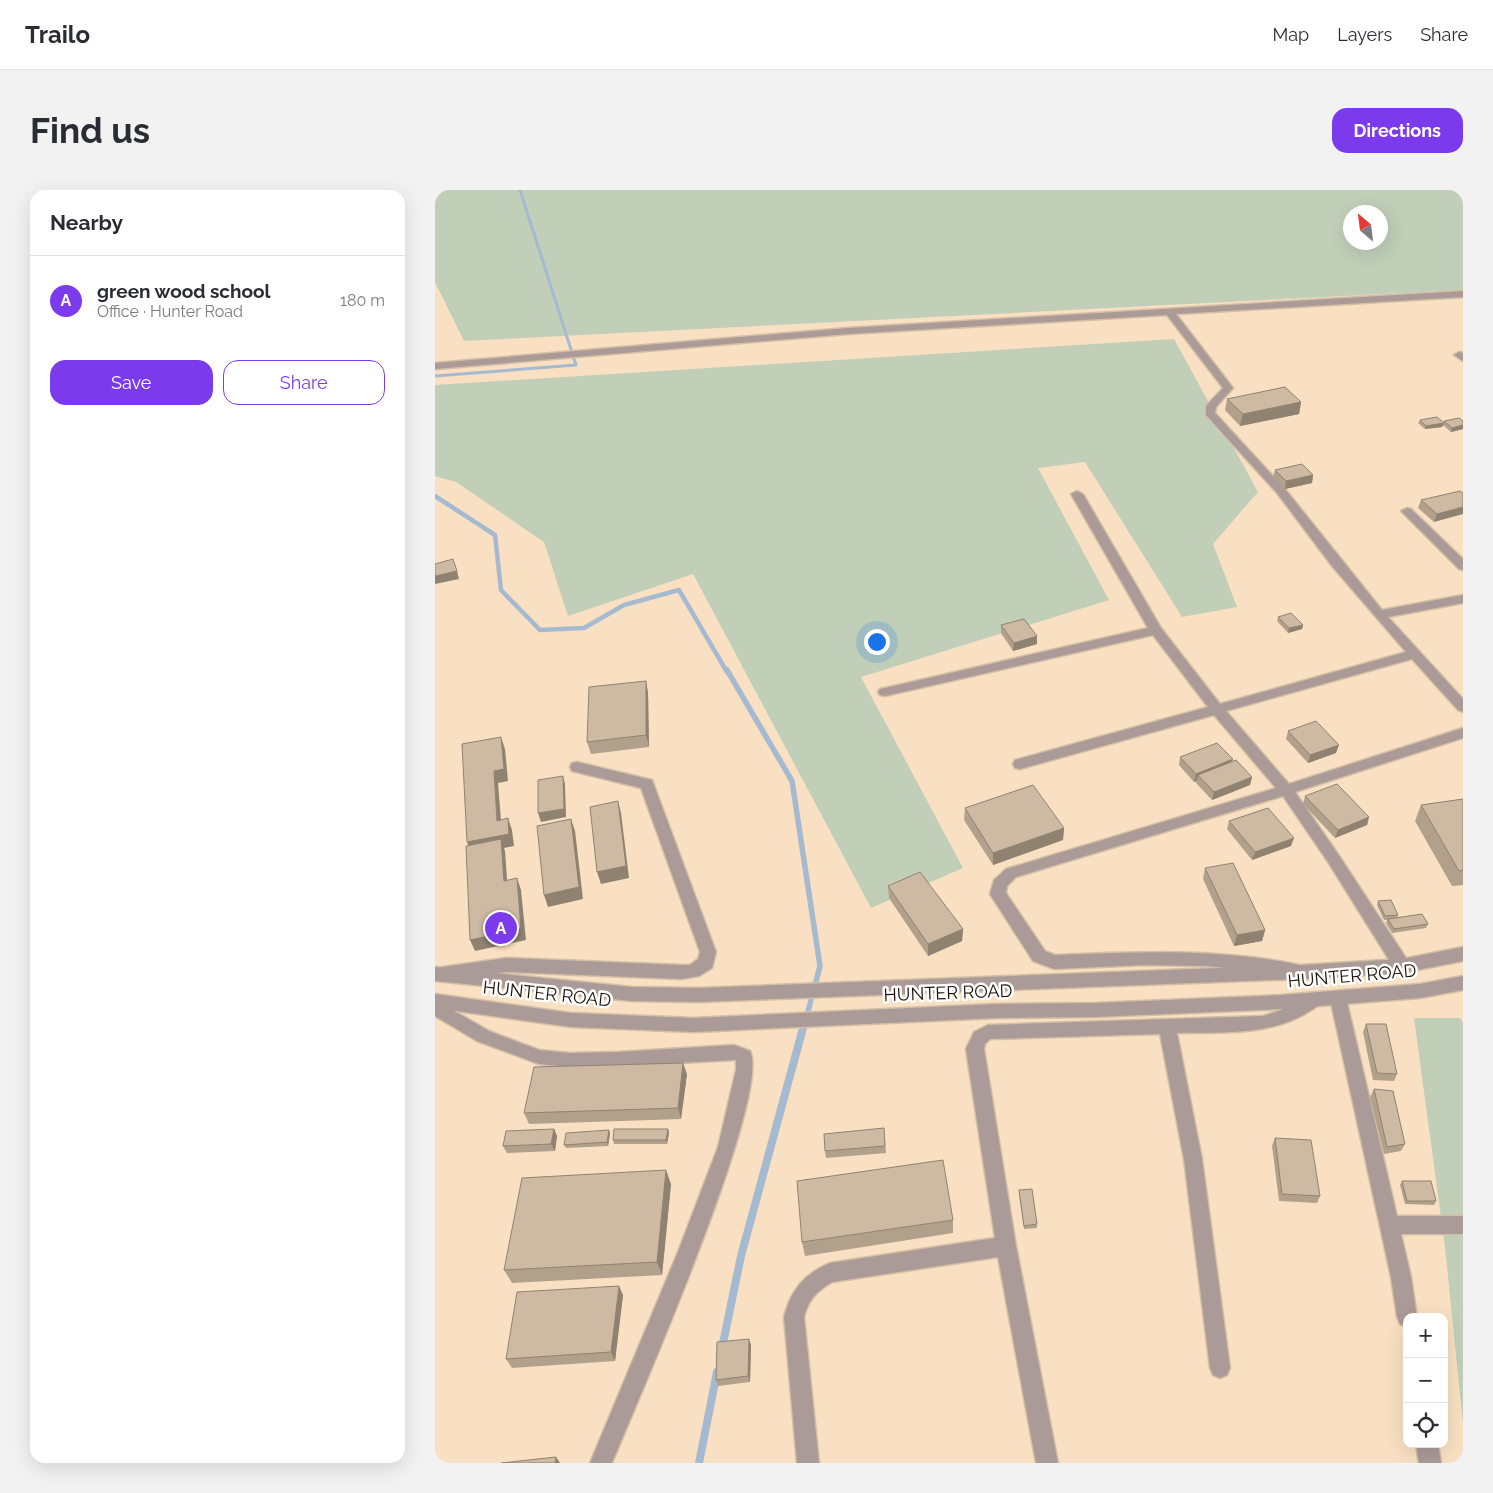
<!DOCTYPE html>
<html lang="en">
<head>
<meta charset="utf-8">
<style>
	body { margin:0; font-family:Raleway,sans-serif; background:#f2f2f3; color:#2b2b33 }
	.controls { position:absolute; right:15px; bottom:15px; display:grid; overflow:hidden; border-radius:10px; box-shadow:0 5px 20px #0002 }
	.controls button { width:45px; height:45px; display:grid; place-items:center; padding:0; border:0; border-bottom:1px solid #e1e1e2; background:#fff; color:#2b2b33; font:25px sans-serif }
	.compass { position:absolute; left:908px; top:15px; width:45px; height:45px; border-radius:50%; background:#fff; box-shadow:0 5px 20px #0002; rotate:332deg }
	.you { position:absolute; left:441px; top:451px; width:18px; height:18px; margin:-12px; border:4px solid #fff; border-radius:50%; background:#1a73e8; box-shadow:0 0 0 8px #1a73e833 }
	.badge { display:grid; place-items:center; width:32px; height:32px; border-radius:50%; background:#7c3aed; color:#fff; font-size:16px; font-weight:700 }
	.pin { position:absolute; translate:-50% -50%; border:2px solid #fff; box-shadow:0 1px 5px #0006 }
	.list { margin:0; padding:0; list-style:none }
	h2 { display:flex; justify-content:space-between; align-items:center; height:65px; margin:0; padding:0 20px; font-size:21px }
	h2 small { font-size:16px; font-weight:400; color:#7c7c81 }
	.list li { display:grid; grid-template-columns:32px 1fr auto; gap:15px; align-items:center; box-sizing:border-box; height:90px; padding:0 20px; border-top:1px solid #e1e1e2 }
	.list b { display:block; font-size:19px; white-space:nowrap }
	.list p { margin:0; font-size:16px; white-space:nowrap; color:#7c7c81 }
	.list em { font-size:16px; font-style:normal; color:#7c7c81 }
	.actions { display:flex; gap:10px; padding:15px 20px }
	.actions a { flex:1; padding:11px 0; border:1px solid #7c3aed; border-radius:15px; text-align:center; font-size:18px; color:#7c3aed }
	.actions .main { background:#7c3aed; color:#fff }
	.icon { flex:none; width:28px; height:28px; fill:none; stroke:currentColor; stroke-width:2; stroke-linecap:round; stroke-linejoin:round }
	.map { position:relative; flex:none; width:1028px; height:1273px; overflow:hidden; border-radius:15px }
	header { display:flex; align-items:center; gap:30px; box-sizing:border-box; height:70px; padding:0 25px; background:#fff; border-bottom:1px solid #e1e1e2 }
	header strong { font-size:24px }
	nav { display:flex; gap:28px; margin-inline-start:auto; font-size:18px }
	.intro { display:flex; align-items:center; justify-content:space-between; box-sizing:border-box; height:120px; padding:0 30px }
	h1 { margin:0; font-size:35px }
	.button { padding:12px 22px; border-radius:15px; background:#7c3aed; color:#fff; font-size:18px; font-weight:700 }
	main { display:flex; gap:30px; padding:0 30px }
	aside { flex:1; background:#fff; border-radius:15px; box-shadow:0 5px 20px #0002 }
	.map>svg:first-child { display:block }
	.green { fill:#c1cfb9; fill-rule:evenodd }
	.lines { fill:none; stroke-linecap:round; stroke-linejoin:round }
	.stream-far3 { stroke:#a5bad1; stroke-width:3 }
	.stream-far2 { stroke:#a5bad1; stroke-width:4.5 }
	.stream-far1 { stroke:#a5bad1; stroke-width:5.5 }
	.stream { stroke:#a5bad1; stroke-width:8 }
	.minor-casing { stroke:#d5bfa4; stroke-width:3 }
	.tertiary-casing { stroke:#d5bfa4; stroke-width:3 }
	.minor { fill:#aa9b98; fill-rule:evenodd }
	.tertiary { fill:#aa9b98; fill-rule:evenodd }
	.wall { fill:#b1a08b }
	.shaded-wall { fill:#908271 }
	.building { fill:#cebaa2; stroke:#908271 }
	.labels { text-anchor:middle; stroke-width:5; stroke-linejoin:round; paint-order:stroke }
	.street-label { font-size:18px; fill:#1a1107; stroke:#fff }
</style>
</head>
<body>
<header>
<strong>Trailo</strong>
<nav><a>Map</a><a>Layers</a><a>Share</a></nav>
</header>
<div class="intro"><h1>Find us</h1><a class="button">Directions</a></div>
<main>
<aside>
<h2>Nearby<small></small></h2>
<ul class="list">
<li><span class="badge">A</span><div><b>green wood school</b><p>Office · Hunter Road</p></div><em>180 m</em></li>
</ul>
<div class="actions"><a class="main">Save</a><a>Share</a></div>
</aside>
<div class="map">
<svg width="1028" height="1273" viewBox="0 0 1028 1273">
	<rect width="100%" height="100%" fill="#f9e0c2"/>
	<!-- green -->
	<g class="green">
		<path d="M0,0H1028V100L29,151L0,92ZM916,22H946V52H916Z"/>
		<path d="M739,149L823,302L778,354L802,417L747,427L650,272L603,278L674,410L426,487L528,678L436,718L258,384L133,426L109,352L21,292L0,286V195Z"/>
		<path d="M979,828H1025L1028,833V1234L1010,1057Z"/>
	</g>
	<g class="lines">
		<!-- stream-far3 -->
		<path class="stream-far3" d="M0,186L141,175L85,0"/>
		<!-- stream-far2 -->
		<path class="stream-far2" d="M0,306L60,345L66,400L105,440L149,438L189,415L244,400L292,482"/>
		<!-- stream-far1 -->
		<path class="stream-far1" d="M292,480L357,591L385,776L371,829"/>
		<!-- stream -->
		<g class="stream">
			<path d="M287,1158L306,1066L371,827"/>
			<path d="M264,1273L282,1182"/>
		</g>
		<defs>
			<g id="minor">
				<path d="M1028,101V107L741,124L798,198L781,217L780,223L850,299L947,420L1028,405V413L953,427L1028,509V522L1023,520L977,469L791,521L854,594L1028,538V548L860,602L903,664L973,771L975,776L973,781L967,783L961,781L893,672L848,606L581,687L572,696L571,703L610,761L620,765C701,762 780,758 860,774L866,776L868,781L866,786L860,788L832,782L771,776L709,775L619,779L598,771L555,704L559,690L571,679L841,598L779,525L585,579L580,578L578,574L580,570L773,517L718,445L450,506L445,505L443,502L445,499L450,498L713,438L636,304L642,301L648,304L726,438L785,514L971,462L897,376L842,303L771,225V216L788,198L732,125L413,144L0,179V173L413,138Z"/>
				<path d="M1024,162L1028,163V171L1019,165Z"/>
				<path d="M972,318L976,319L1028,369V380L1024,379L966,321Z"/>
				<path d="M142,572L217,590L281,762L277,778L264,786L246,789L71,782L8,791L2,789L0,785L2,779L8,777L71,768L246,775H255L263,769L265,762L206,598L137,581L135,577L137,573Z"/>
				<path d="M903,801L909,803L911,808L962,1026H1028V1044H966L976,1087L982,1127H972V1137L965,1134L962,1127L956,1087L895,808L897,803Z"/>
				<path d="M879,803L885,805L887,810C884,817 876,820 870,824C831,846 785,842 742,843L767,969L795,1178L792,1185L785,1188L778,1185L775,1178L749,969L725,844L555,849L550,854L549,859L581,1056L623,1273H601L563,1067L397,1092C382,1101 373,1110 369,1127L384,1273H362L349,1127C356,1100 369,1084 395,1073L560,1048L531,859L539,842L553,835L828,826L846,820Z"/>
				<path d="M0,810L54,841L104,860L134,863L183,862L299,855L315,861C337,906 202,1212 177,1273H155L243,1062L283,957L301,880V870L183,876L134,877L104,874L42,851L0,826Z"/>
				<path d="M981,1254H1003L1006,1273H984Z"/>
			</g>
			<g id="tertiary">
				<path d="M1028,757V771L967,783L866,789L263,812L197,811L0,791V777L197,797L263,798L866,775L967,769Z"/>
				<path d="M1028,786V800L985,808L846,819L661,827L562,828L259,842L136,837L0,818V804L136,823L259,828L562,814L661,813L846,805L985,794Z"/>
			</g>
		</defs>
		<!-- minor casing -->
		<use href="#minor" class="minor-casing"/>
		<!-- tertiary casing -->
		<use href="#tertiary" class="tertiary-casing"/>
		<!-- minor -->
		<use href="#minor" class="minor"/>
		<!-- tertiary -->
		<use href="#tertiary" class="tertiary"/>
	</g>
	<!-- wall -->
	<g class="wall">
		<path d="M792,209L866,212L864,224L805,236L790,220Z"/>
		<path d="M985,230L1008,232L1009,231H1028V239L1016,242L1008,235L1007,237L990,239L983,233Z"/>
		<path d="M840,280L878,285L877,293L850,299L838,288Z"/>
		<path d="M1028,303L999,332L983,318L986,310Z"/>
		<path d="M843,427L868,435L867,439L853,443L842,431Z"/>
		<path d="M566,435L602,454L578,461L566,443Z"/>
		<path d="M211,491L213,503L214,557L156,564L152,552Z"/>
		<path d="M853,541L901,563L873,573L851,549Z"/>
		<path d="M745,567L798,571L817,587L815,595L777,610L761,593L762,591L759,592L744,575Z"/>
		<path d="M870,606L934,627L932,635L900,648L868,614Z"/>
		<path d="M1028,609V695L1017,696L980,631L986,615Z"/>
		<path d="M530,618L629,638L628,650L558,675L529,630Z"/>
		<path d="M794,631L856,656L817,670L792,639Z"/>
		<path d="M770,678L830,740L827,751L799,756L768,689Z"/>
		<path d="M453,696L528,739L527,751L493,766L454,708Z"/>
		<path d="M943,711L963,725L962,727L993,734L991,738L957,743L951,733L952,730H949L942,715Z"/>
		<path d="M931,834L962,884L959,891L938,890L928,842Z"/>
		<path d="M252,884L246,929L94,934L89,923Z"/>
		<path d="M939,899L970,954L966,961L949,964L935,907Z"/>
		<path d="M449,938L451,963L391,968L390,961Z"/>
		<path d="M119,939L122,946L120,961L72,963L68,956Z"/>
		<path d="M233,939L234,943L232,954H179L178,950Z"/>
		<path d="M174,940L175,944L173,956L131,958L129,955Z"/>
		<path d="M840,948L885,1006L882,1013L844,1011L837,956Z"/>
		<path d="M967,991L1001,1011L999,1015L970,1014L965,995Z"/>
		<path d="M236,994L227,1085L77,1093L69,1080Z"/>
		<path d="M584,1000L602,1034V1038L589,1039L584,1004Z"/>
		<path d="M518,1030V1043L370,1066L367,1052Z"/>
		<path d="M188,1105L180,1171L77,1178L71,1169Z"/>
		<path d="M316,1155L315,1192L283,1196L281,1190Z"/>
	</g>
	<!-- shaded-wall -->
	<g class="shaded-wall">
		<path d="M866,212L864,224L805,236L808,224Z"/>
		<path d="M1009,233L1007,237L990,239L991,236Z"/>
		<path d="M1028,235V239L1016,242L1017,238Z"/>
		<path d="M878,285L877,293L850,299L851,291Z"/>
		<path d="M1028,317V324L999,332L1002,324Z"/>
		<path d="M22,381L24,389L0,394V386Z"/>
		<path d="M868,435L867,439L853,443L854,438Z"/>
		<path d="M602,446V454L578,461L579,453Z"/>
		<path d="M211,491L213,503L214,557L211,545Z"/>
		<path d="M66,547L70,559L73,591L63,593L67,643L62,631L59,581Z"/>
		<path d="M904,555L901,563L873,573L875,565Z"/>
		<path d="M798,569L796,577L763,585L762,591L759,592L761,584Z"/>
		<path d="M128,586L130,594L131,627L106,632L103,623Z"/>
		<path d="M817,587L815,595L777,610L779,602Z"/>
		<path d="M183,611L186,623L194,688L166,694L162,682Z"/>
		<path d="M934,627L932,635L900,648L903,640Z"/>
		<path d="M73,628L77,640L79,656L69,658L70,661L73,703L37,664L32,652Z"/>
		<path d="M136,629L140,641L148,709L113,717L109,705Z"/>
		<path d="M629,638L628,650L558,675V663Z"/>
		<path d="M859,648L856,656L817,670L820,662Z"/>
		<path d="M82,688L86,700L91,750L40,761L35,750Z"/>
		<path d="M528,739L527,751L493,766V754Z"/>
		<path d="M830,740L827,751L799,756L802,745Z"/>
		<path d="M248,873L252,884L246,929L243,918Z"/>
		<path d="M119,939L122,946L120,961L116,954Z"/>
		<path d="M233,939L234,943L232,954L231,950Z"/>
		<path d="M174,940L175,944L173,956L172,952Z"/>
		<path d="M231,980L236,994L227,1085L222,1072Z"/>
		<path d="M184,1096L188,1105L180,1171L176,1162Z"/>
		<path d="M314,1149L316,1155L315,1192L313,1186Z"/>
		<path d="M121,1267L125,1273H120Z"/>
	</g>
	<!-- building -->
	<g class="building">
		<path d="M850,197L866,212L808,224L792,209Z"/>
		<path d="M1002,227L1009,233L991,236L985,230Z"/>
		<path d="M1024,228L1028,231V235L1017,238L1009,231Z"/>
		<path d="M867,274L878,285L851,291L840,280Z"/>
		<path d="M1025,301L1028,303V317L1002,324L986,310Z"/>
		<path d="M18,369L22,381L0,386V374Z"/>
		<path d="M856,423L868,435L854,438L843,427Z"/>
		<path d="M589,429L602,446L579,453L566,435Z"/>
		<path d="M211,491V545L152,552L154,497Z"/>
		<path d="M881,531L904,555L875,565L853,541Z"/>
		<path d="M66,547L69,579L59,581L62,631L73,628L74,644L32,652L27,554Z"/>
		<path d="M782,553L798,569L761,584L745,567Z"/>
		<path d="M801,570L817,587L779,602L763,585Z"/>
		<path d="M128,586L129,619L103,623V590Z"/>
		<path d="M902,594L934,627L903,640L870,606Z"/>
		<path d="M598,595L629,638L558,663L530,618Z"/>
		<path d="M1028,609V680L1024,681L986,615Z"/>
		<path d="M183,611L191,676L162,682L155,617Z"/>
		<path d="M833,618L859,648L820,662L794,631Z"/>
		<path d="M136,629L144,697L109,705L102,636Z"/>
		<path d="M66,649L69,691L82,688L86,739L35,750L31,656Z"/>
		<path d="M798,673L830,740L802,745L770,678Z"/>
		<path d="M485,682L528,739L493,754L453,696Z"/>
		<path d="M956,710L963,725L950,726L943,711Z"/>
		<path d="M987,724L993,734L959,739L953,729Z"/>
		<path d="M931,834H951L962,884L942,883Z"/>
		<path d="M248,873L243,918L89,923L99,877Z"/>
		<path d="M939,899L958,901L970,954L952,957Z"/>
		<path d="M449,938L450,956L390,961L389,944Z"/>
		<path d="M119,939L116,954L68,956L71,941Z"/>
		<path d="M179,939H233L231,950H178Z"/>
		<path d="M174,940L172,952L129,955L131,943Z"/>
		<path d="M840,948L876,950L885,1006L847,1004Z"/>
		<path d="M508,970L518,1030L367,1052L362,991Z"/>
		<path d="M231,980L222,1072L69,1080L87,988Z"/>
		<path d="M967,991H996L1001,1011H972Z"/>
		<path d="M597,999L602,1034L589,1036L584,1000Z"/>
		<path d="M184,1096L176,1162L71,1169L82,1102Z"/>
		<path d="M314,1149L313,1186L281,1190L282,1152Z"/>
		<path d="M121,1267L120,1273H66Z"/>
	</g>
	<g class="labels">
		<!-- street labels -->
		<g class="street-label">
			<text transform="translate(917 786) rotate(-5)" y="6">HUNTER ROAD</text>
			<text transform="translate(513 803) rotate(-2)" y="6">HUNTER ROAD</text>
			<text transform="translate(112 804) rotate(6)" y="6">HUNTER ROAD</text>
		</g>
	</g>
</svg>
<div class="controls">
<button>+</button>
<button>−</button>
<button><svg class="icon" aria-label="locate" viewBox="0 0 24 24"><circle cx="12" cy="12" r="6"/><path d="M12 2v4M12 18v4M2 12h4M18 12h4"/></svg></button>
</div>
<svg class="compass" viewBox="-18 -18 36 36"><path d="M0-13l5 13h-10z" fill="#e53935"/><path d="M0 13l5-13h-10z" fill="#7c7c81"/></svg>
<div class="you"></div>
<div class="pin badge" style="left:66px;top:738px">A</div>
</div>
</main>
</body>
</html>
